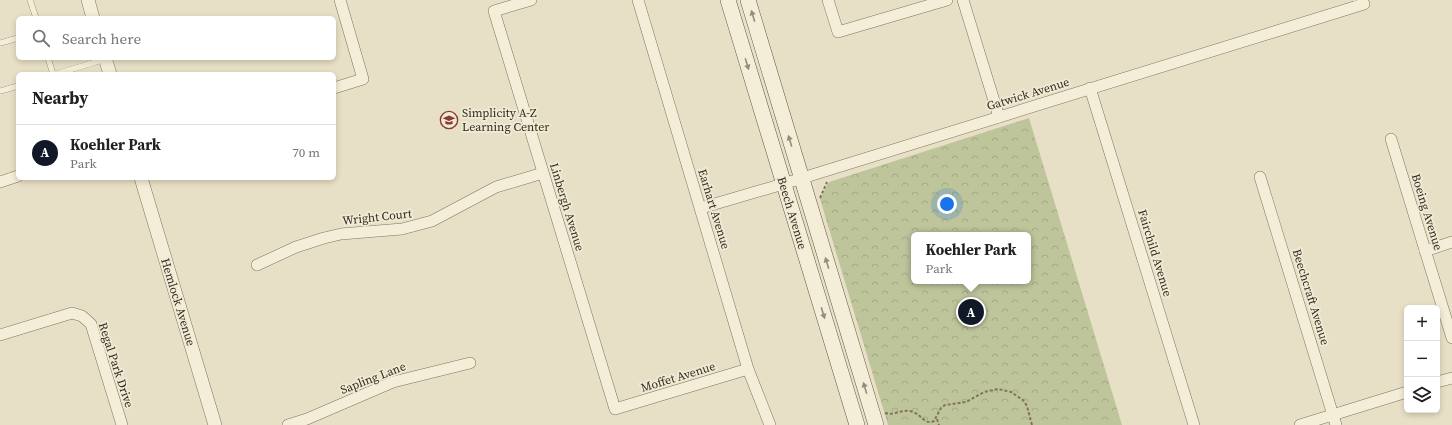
<!DOCTYPE html>
<html lang="en">
<head>
<meta charset="utf-8">
<style>
	body { margin:0; font-family:"Source Serif 4",serif; background:#f6f6f6; color:#202124 }
	.controls { position:absolute; right:12px; bottom:12px; display:grid; overflow:hidden; border-radius:6px; box-shadow:0 2px 6px #0003 }
	.controls button { width:36px; height:36px; display:grid; place-items:center; padding:0; border:0; border-bottom:1px solid #e0e0e0; background:#fff; color:#202124; font:20px sans-serif }
	.you { position:absolute; left:947px; top:204px; width:14px; height:14px; margin:-10px; border:3px solid #fff; border-radius:50%; background:#1a73e8; box-shadow:0 0 0 6px #1a73e833 }
	.badge { display:grid; place-items:center; width:26px; height:26px; border-radius:50%; background:#111827; color:#fff; font-size:13px; font-weight:700 }
	.pin { position:absolute; translate:-50% -50%; border:2px solid #fff; box-shadow:0 1px 4px #0006 }
	.popup { position:absolute; left:911px; top:232px; width:120px; height:52px; box-sizing:border-box; display:grid; place-content:center; border-radius:6px; background:#fff; filter:drop-shadow(0 1px 3px #0005); font-size:13px; white-space:nowrap; color:#757577 }
	.popup b { font-size:15px; color:#202124 }
	.popup::after { content:''; position:absolute; left:50%; top:100%; margin-left:-8px; border:8px solid transparent; border-top-color:#fff }
	.list { margin:0; padding:0; list-style:none }
	h2 { display:flex; justify-content:space-between; align-items:center; height:52px; margin:0; padding:0 16px; font-size:17px }
	h2 small { font-size:13px; font-weight:400; color:#757577 }
	.list li { display:grid; grid-template-columns:26px 1fr auto; gap:12px; align-items:center; box-sizing:border-box; height:56px; padding:0 16px; border-top:1px solid #e0e0e0 }
	.list b { display:block; font-size:15px; white-space:nowrap }
	.list p { margin:0; font-size:13px; white-space:nowrap; color:#757577 }
	.list em { font-size:13px; font-style:normal; color:#757577 }
	.icon { flex:none; width:22px; height:22px; fill:none; stroke:currentColor; stroke-width:2; stroke-linecap:round; stroke-linejoin:round }
	.map { position:relative; flex:none; width:1452px; height:425px; overflow:hidden }
	.search { position:absolute; background:#fff; box-shadow:0 2px 6px #0003; left:16px; top:16px; width:320px; height:44px; display:flex; align-items:center; gap:10px; box-sizing:border-box; padding:0 14px; border-radius:6px; color:#757577; font-size:15px }
	.panel { position:absolute; background:#fff; box-shadow:0 2px 6px #0003; left:16px; top:72px; width:320px; height:108px; border-radius:6px }
	.map>svg:first-child { display:block }
	.park { fill:url(#park-crowns); fill-rule:evenodd }
	.lines { fill:none; stroke-linecap:round; stroke-linejoin:round }
	.service-casing { stroke:#81735e; stroke-width:6 }
	.minor-casing { stroke:#81735e; stroke-width:12 }
	.tertiary-casing { stroke:#81735e; stroke-width:14 }
	.secondary-casing { stroke:#635441; stroke-width:16 }
	.path { stroke:#81735e; stroke-width:2; stroke-dasharray:3 2; stroke-linecap:butt }
	.service { stroke:#f4edd8; stroke-width:5.5 }
	.minor { stroke:#f4edd8; stroke-width:11 }
	.tertiary { stroke:#f4edd8; stroke-width:13 }
	.secondary { stroke:#f4edd8; stroke-width:15 }
	.oneway { fill:#948c7c }
	.labels { text-anchor:middle; stroke-width:3.5; stroke-linejoin:round; paint-order:stroke }
	.street-label { font-size:12px; fill:#332a20; stroke:#f1ead4 }
	.poi-label { font-size:12px; fill:#332a20; stroke:#f1ead4; text-anchor:start }
</style>
</head>
<body>
<div class="map">
<svg width="1452" height="425" viewBox="0 0 1452 425">
	<defs>
		<pattern id="park-crowns" width="20" height="18" patternUnits="userSpaceOnUse"><rect width="20" height="18" fill="#bec59b"/><path d="M2 6a3 3 0 1 1 6 0M12 15a3 3 0 1 1 6 0" fill="none" stroke="#a4a985"/></pattern>
	</defs>
	<rect width="100%" height="100%" fill="#e8e0c6"/>
	<!-- park -->
	<path class="park" d="M1029,118L1122,425H888L820,199L829,182ZM914,235H1028V281H914Z"/>
	<g class="lines">
		<defs>
			<g id="service">
				<path d="M30,0L36,18"/>
				<path d="M0,43L18,38"/>
				<path d="M48,58L53,74"/>
				<path d="M56,74L105,59"/>
				<path d="M0,91L18,86"/>
			</g>
			<g id="minor">
				<path d="M531,0L494,11L615,409L748,369"/>
				<path d="M638,0L748,369L770,425"/>
				<path d="M828,0L838,32L947,0"/>
				<path d="M963,0L999,117"/>
				<path d="M334,88L363,79L340,0"/>
				<path d="M1090,88L1194,425"/>
				<path d="M1391,139L1452,338"/>
				<path d="M1260,177L1336,425"/>
				<path d="M0,182L18,176"/>
				<path d="M701,208L783,184L1364,4L1362,0"/>
				<path d="M1425,251L1452,242"/>
				<path d="M257,265L296,247L324,238L341,234L402,229L432,221L496,187L543,173"/>
				<path d="M0,335L72,313L82,316L91,324L122,425"/>
				<path d="M1437,382L1452,378"/>
				<path d="M288,425L307,419L393,382L470,363"/>
				<path d="M1300,425L1407,392"/>
			</g>
			<g id="tertiary">
				<path d="M88,0L93,18"/>
				<path d="M105,58L110,74"/>
				<path d="M141,178L215,425"/>
			</g>
			<g id="secondary">
				<path d="M728,0L857,425"/>
				<path d="M748,0L876,425"/>
			</g>
		</defs>
		<!-- service casing -->
		<use href="#service" class="service-casing"/>
		<!-- minor casing -->
		<use href="#minor" class="minor-casing"/>
		<!-- tertiary casing -->
		<use href="#tertiary" class="tertiary-casing"/>
		<!-- secondary casing -->
		<use href="#secondary" class="secondary-casing"/>
		<!-- path -->
		<g class="path">
			<path d="M820,198L827,182"/>
			<path d="M885,413C894,416 903,408 913,412C922,415 924,425 934,421L941,408L945,405L966,402L984,392L998,389L1011,392L1023,400L1027,406L1032,425"/>
			<path d="M937,419L939,425"/>
		</g>
		<!-- service -->
		<use href="#service" class="service"/>
		<!-- minor -->
		<use href="#minor" class="minor"/>
		<!-- tertiary -->
		<use href="#tertiary" class="tertiary"/>
		<!-- secondary -->
		<use href="#secondary" class="secondary"/>
	</g>
	<!-- one-way arrows -->
	<defs><path id="oneway-solid" d="M-6-.8H1V-3.2L6.5 0L1 3.2V.8H-6Z"/></defs>
	<g class="oneway">
		<use href="#oneway-solid" transform="translate(753 16) rotate(-107)"/>
		<use href="#oneway-solid" transform="translate(747 64) rotate(73)"/>
		<use href="#oneway-solid" transform="translate(790 141) rotate(-107)"/>
		<use href="#oneway-solid" transform="translate(827 263) rotate(-107)"/>
		<use href="#oneway-solid" transform="translate(823 313) rotate(73)"/>
		<use href="#oneway-solid" transform="translate(865 388) rotate(-107)"/>
	</g>
	<!-- icons -->
	<defs>
		<symbol id="school-ring" viewBox="-11 -11 22 22"><circle r="9.5" fill="#f1ead4" stroke="#883a35" stroke-width="1.5"/><path d="M0-5L7-2L0 1L-7-2ZM-4 1L0 2.5L4 1V4Q0 6-4 4Z" fill="#883a35"/></symbol>
	</defs>
	<g fill-rule="evenodd">
		<use href="#school-ring" x="439" y="110" width="20" height="20"/>
	</g>
	<g class="labels">
		<!-- street labels -->
		<g class="street-label">
			<text transform="translate(1028 94) rotate(-17)" y="4">Gatwick Avenue</text>
			<text transform="translate(567 207) rotate(73)" y="4">Linbergh Avenue</text>
			<text transform="translate(714 209) rotate(73)" y="4">Earhart Avenue</text>
			<text transform="translate(1427 212) rotate(73)" y="4">Boeing Avenue</text>
			<text transform="translate(792 213) rotate(73)" y="4">Beech Avenue</text>
			<text transform="translate(377 217) rotate(-6)" y="4">Wright Court</text>
			<text transform="translate(1155 253) rotate(73)" y="4">Fairchild Avenue</text>
			<text transform="translate(1311 297) rotate(73)" y="4">Beechcraft Avenue</text>
			<text transform="translate(178 302) rotate(73)" y="4">Hemlock Avenue</text>
			<text transform="translate(116 365) rotate(72)" y="4">Regal Park Drive</text>
			<text transform="translate(678 377) rotate(-17)" y="4">Moffet Avenue</text>
			<text transform="translate(373 378) rotate(-21)" y="4">Sapling Lane</text>
		</g>
		<!-- poi labels -->
		<g class="poi-label">
			<text x="462" y="117">Simplicity A-Z<tspan x="462" dy="14">Learning Center</tspan></text>
		</g>
	</g>
</svg>
<div class="controls">
<button>+</button>
<button>−</button>
<button><svg class="icon" aria-label="layers" viewBox="0 0 24 24"><path d="M12 4l9 5-9 5-9-5zM3 14l9 5 9-5"/></svg></button>
</div>
<div class="you"></div>
<div class="pin badge" style="left:971px;top:312px">A</div>
<div class="popup"><b>Koehler Park</b>Park</div>
<div class="search"><svg class="icon" aria-label="search" viewBox="0 0 24 24"><circle cx="10" cy="10" r="6"/><path d="M15 15l6 6"/></svg>Search here</div>
<section class="panel">
<h2>Nearby<small></small></h2>
<ul class="list">
<li><span class="badge">A</span><div><b>Koehler Park</b><p>Park</p></div><em>70 m</em></li>
</ul>
</section>
</div>
</body>
</html>
